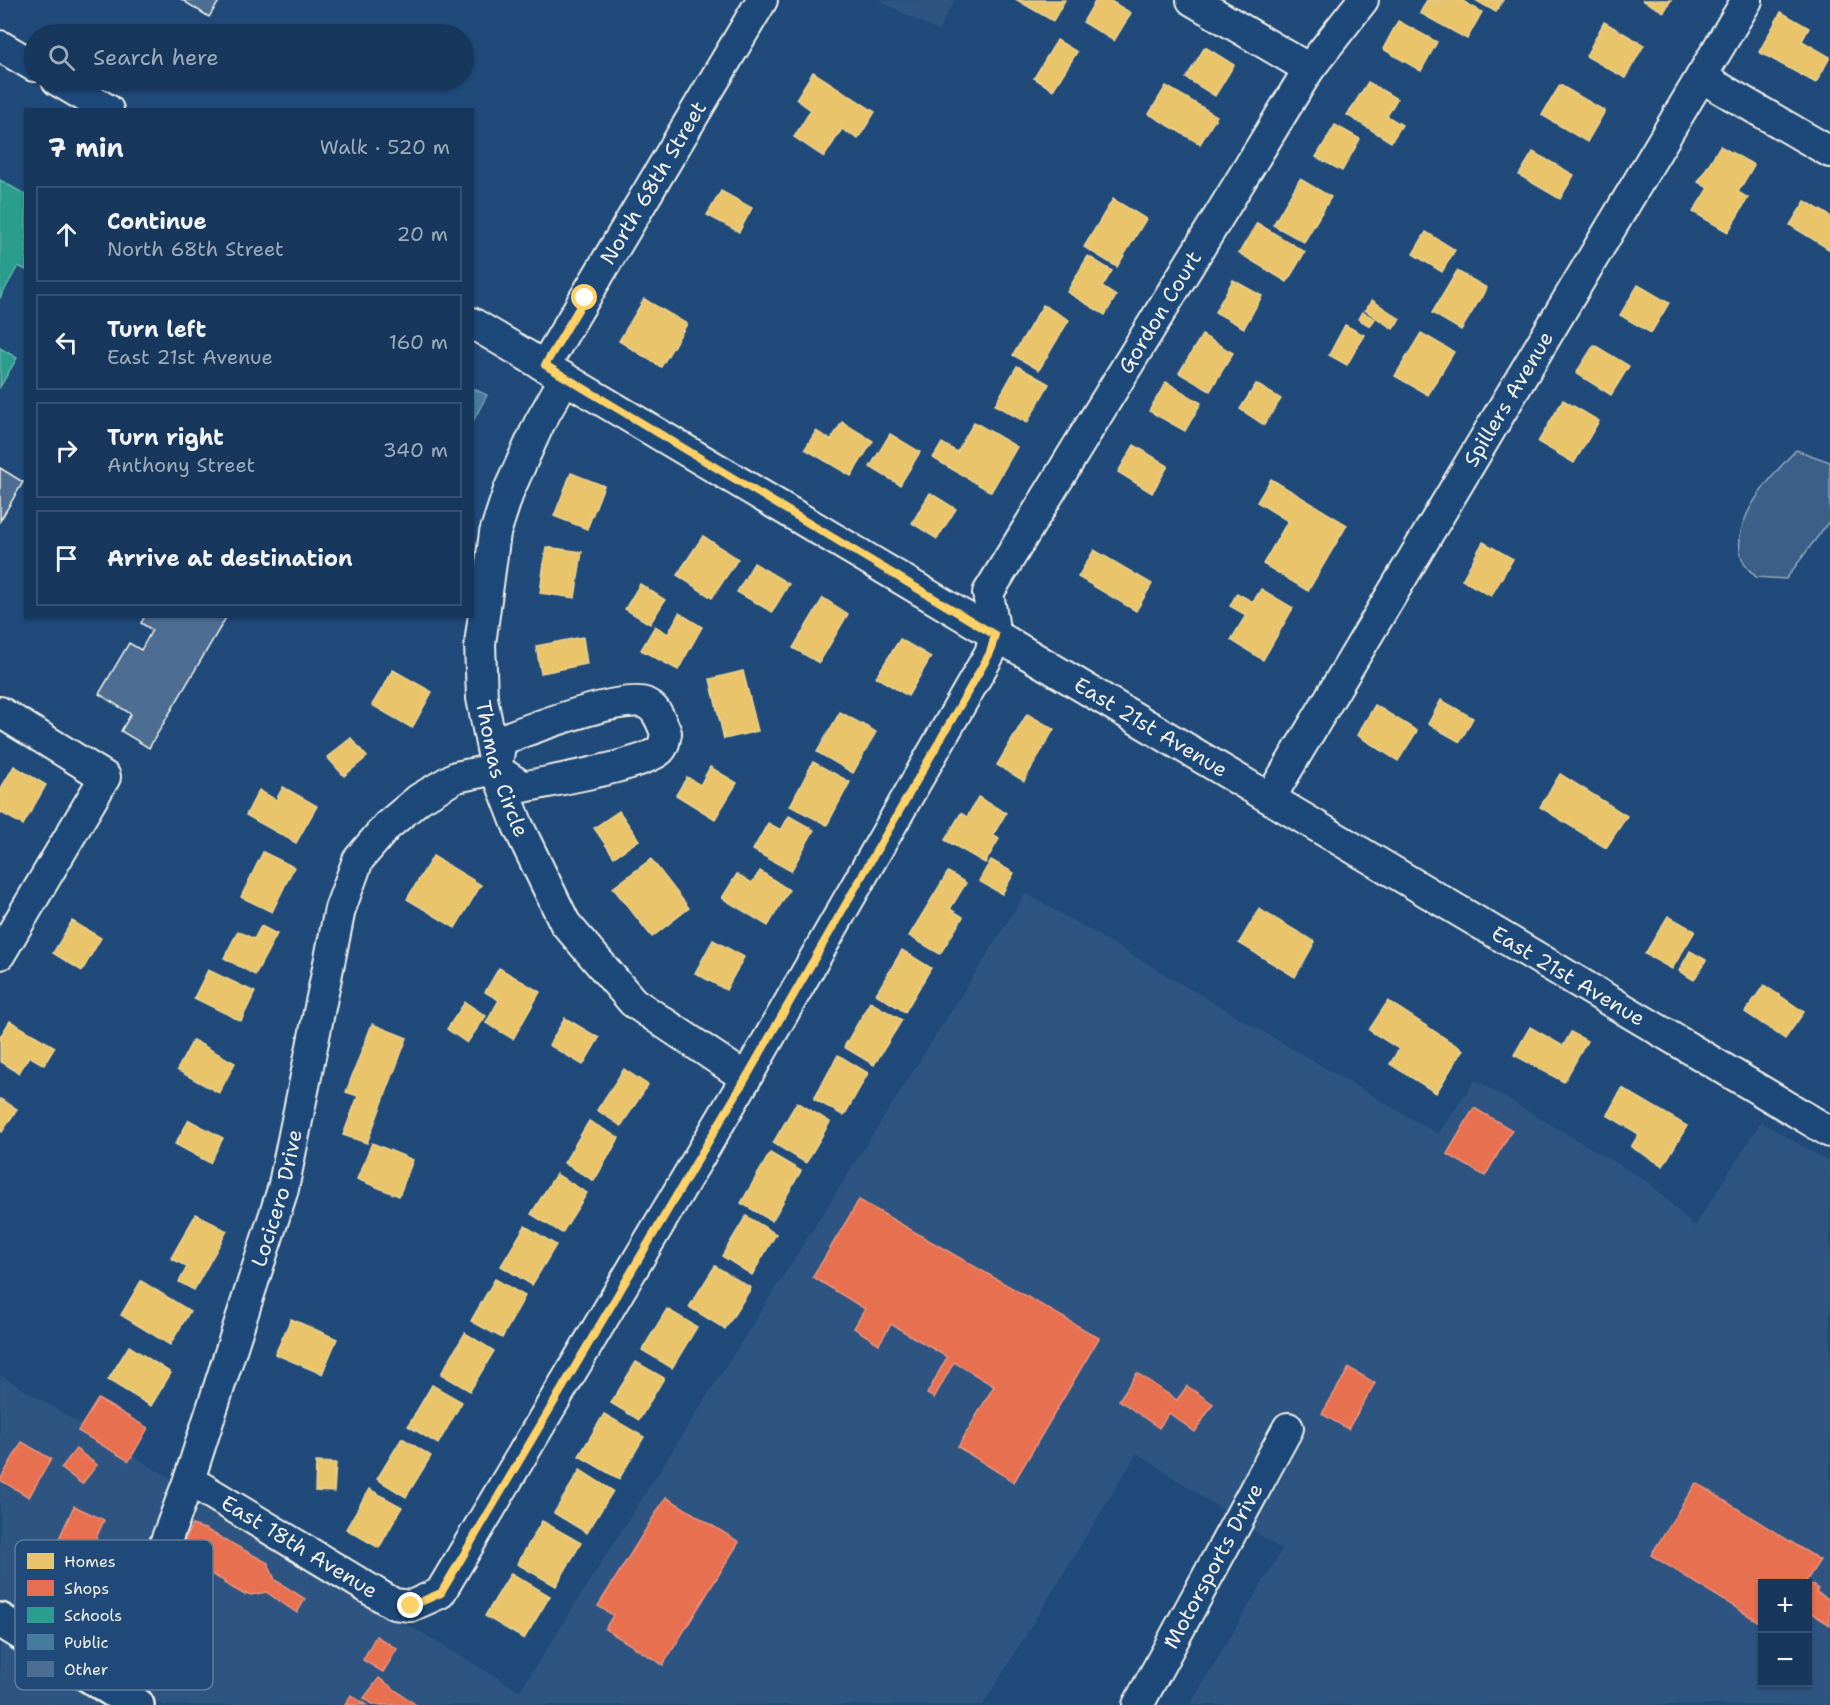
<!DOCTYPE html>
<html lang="en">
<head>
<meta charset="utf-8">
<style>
	body { margin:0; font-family:"Shantell Sans",sans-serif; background:#244365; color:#f1f3f6 }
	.controls { position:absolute; right:18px; bottom:18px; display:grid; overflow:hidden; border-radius:0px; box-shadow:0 2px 4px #0004 }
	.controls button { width:54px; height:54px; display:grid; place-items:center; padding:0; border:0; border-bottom:2px solid #365272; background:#17385c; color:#f1f3f6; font:30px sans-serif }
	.stop { position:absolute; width:18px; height:18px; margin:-14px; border:4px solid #ffd166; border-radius:50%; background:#fff }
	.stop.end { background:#ffd166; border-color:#fff; box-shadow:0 2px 6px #0008 }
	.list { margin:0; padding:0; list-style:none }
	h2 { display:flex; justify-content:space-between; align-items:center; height:78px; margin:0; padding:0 24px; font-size:26px }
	h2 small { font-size:20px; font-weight:400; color:#9eacbb }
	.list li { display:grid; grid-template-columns:39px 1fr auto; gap:18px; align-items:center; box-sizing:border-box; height:96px; margin:0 12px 12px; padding:0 12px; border:2px solid #365272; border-radius:0px }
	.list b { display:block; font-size:22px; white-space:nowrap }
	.list p { margin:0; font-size:20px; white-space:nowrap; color:#9eacbb }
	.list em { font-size:20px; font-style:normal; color:#9eacbb }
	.icon { flex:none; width:33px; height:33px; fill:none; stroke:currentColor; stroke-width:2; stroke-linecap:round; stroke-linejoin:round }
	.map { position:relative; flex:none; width:1830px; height:1705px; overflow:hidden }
	.search { position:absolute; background:#17385c; box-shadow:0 2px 4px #0004; left:24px; top:24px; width:450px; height:66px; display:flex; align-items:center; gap:15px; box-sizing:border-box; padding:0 21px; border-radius:33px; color:#9eacbb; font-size:22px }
	.panel { position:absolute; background:#17385c; box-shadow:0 2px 4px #0004; left:24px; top:108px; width:450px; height:510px; border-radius:0px }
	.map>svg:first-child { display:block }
	.built { fill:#2d5581; fill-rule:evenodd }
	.green { fill:#3a5f88; stroke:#97a8b8; stroke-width:1.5 }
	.homes { fill:#e9c46a; stroke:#ecd290; stroke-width:1.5 }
	.shops { fill:#e76f51; stroke:#eb967e; stroke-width:1.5 }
	.schools { fill:#2a9d8f; stroke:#67b6aa; stroke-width:1.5 }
	.public { fill:#457b9d; stroke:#7a9eb4; stroke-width:1.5 }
	.building { fill:#4d6e92; stroke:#f4f1e8; stroke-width:1.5 }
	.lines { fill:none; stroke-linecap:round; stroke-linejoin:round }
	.minor-casing { stroke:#f4f1e8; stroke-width:34 }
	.major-casing { stroke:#f4f1e8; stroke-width:38 }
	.minor { stroke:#1f4a7a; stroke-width:30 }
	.major { stroke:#1f4a7a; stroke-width:33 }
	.route { stroke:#ffd166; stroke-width:8 }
	.labels { text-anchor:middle; stroke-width:6; stroke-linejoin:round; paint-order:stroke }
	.street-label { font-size:21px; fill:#f4f1e8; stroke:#1f4a7a }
	.key { fill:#1f4a7a; stroke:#5f7c9b; stroke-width:1.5 }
	.key-label { font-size:16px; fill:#f4f1e8 }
</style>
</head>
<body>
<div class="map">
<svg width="1830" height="1705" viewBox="0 0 1830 1705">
	<rect width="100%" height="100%" fill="#1f4a7a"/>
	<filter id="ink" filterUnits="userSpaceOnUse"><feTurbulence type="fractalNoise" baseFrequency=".0167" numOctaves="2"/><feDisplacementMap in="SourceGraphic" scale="12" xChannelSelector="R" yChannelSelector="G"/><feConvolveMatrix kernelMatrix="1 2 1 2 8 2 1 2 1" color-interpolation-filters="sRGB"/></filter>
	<g filter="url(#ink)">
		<!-- built -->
		<g class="built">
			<path d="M878,0H955L938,31Z"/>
			<path d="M1026,893L1438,1134L1475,1080L1650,1183L1694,1227L1761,1122L1830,1162V1705H1190L1282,1550L1248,1527L1304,1423L1284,1412L1228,1514L1137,1453L983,1705H163L125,1683L195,1499L520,1691ZM1762,1584H1808V1682H1762Z"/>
			<path d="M0,1375L175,1481L105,1670L0,1605Z"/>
			<path d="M0,1635L112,1705H0Z"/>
		</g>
		<!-- green -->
		<path class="green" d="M1796,450L1830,462V520L1786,579L1756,577C1753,573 1746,568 1744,563C1725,525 1772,475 1796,450Z"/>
		<!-- homes -->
		<g class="homes">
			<path d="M1017,0H1065L1053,21Z"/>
			<path d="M1096,0H1109L1131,13L1114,41L1083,22Z"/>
			<path d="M1427,0H1461L1482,12L1467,39L1420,13Z"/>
			<path d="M1475,0H1503L1496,12Z"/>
			<path d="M1642,0H1671L1664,12Z"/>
			<path d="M1781,12L1809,28L1802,41L1830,57L1816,83L1759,52Z"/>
			<path d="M1398,21L1437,42L1421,71L1383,49Z"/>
			<path d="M1604,22L1644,45L1625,78L1586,56Z"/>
			<path d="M1057,40L1077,52L1053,90L1034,78Z"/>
			<path d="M1205,47L1234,65L1215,96L1186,78Z"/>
			<path d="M813,72L875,112L858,139L842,129L824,157L794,137L811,110L796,99Z"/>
			<path d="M1368,82L1397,99L1387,116L1402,125L1391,142L1347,115Z"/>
			<path d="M1560,85L1605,111L1587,142L1542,115Z"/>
			<path d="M1166,86L1217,116L1200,144L1149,114Z"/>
			<path d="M1335,125L1360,139L1342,171L1316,157Z"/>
			<path d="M1720,146L1754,165L1738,192L1748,198L1728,232L1693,212L1708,188L1698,182Z"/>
			<path d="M1533,152L1574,175L1560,199L1519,175Z"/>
			<path d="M1300,179L1331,197L1304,242L1273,225Z"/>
			<path d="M721,191L752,208L739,232L707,215Z"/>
			<path d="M1113,199L1146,219L1117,267L1084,247Z"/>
			<path d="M1805,201L1830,216V250L1790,225Z"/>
			<path d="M1257,223L1305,252L1287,282L1239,253Z"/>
			<path d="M1426,232L1455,250L1442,272L1413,254Z"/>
			<path d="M1088,256L1112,271L1102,287L1116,296L1105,315L1067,292Z"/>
			<path d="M1457,271L1487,288L1461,330L1432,313Z"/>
			<path d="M1233,280L1262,296L1244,328L1215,312Z"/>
			<path d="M1638,285L1669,303L1651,333L1620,315Z"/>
			<path d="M644,299L687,324L661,367L619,341Z"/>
			<path d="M1372,300L1400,319L1393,329L1365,310Z"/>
			<path d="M1043,305L1069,320L1039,370L1013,355Z"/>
			<path d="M1362,312L1375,319L1370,326L1358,319Z"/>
			<path d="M1345,325L1364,335L1347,365L1329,355Z"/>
			<path d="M1421,333L1454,352L1428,395L1395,376Z"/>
			<path d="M1202,335L1233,353L1210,391L1179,373Z"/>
			<path d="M1594,345L1629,366L1611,395L1576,373Z"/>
			<path d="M1017,366L1049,384L1027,423L995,405Z"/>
			<path d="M1166,382L1201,403L1185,431L1149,411Z"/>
			<path d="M1256,384L1281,399L1264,425L1240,409Z"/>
			<path d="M1563,400L1599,421L1574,463L1538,442Z"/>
			<path d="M842,422L873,441L851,476L805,449L816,431L831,440Z"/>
			<path d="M974,422L1017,447L991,492L933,458L942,443L957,452Z"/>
			<path d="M890,434L920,452L900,485L870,467Z"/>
			<path d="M1134,445L1168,466L1152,493L1118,472Z"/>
			<path d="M571,473L604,486L587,529L554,516Z"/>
			<path d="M1271,479L1347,525L1308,591L1263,564L1288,521L1257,502Z"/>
			<path d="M930,493L956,509L937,539L912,523Z"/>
			<path d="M703,536L738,559L712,598L677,575Z"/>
			<path d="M1483,542L1513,559L1491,596L1462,580Z"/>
			<path d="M546,547L582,552L575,598L540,593Z"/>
			<path d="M1094,550L1152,584L1136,611L1078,577Z"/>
			<path d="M754,563L789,584L772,612L737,592Z"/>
			<path d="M640,584L665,600L650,624L625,609Z"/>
			<path d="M1261,589L1293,608L1263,660L1231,640L1246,615L1230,606L1237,593L1253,602Z"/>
			<path d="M823,598L848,614L819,663L793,648Z"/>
			<path d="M679,613L702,627L678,670L641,650L655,626L668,634Z"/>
			<path d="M583,637L587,664L541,673L536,646Z"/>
			<path d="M900,639L931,657L908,696L876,677Z"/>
			<path d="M393,670L432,692L412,728L372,705Z"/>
			<path d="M743,671L758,731L724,739L710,679Z"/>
			<path d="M1441,700L1473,718L1460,742L1428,724Z"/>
			<path d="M1375,705L1417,731L1398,761L1357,735Z"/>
			<path d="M840,712L876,732L853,773L817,752Z"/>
			<path d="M1027,714L1054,729L1024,781L997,765Z"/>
			<path d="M351,738L367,757L344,776L327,757Z"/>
			<path d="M813,762L850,782L827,825L790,806Z"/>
			<path d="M14,766L46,785L23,825L0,812V790Z"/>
			<path d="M710,767L737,783L715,819L676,795L687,777L700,785Z"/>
			<path d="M1560,774L1627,816L1606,848L1540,807Z"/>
			<path d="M283,787L317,806L296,843L246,815L259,790L276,800Z"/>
			<path d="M978,797L1006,813L993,835L999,839L985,863L945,840L961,813L967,817Z"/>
			<path d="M619,811L639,840L614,857L594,828Z"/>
			<path d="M789,816L814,830L791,871L753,850L768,823L781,830Z"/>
			<path d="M263,852L294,867L272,912L241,897Z"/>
			<path d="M433,856L481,885L455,928L407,899Z"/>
			<path d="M651,859L689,908L652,937L613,888Z"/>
			<path d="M991,860L1014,873L1002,894L979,881Z"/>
			<path d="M760,871L789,890L768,926L722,898L737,874L752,883Z"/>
			<path d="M948,872L966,883L950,909L963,917L940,954L909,936Z"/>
			<path d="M1259,909L1315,942L1295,977L1239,943Z"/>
			<path d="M1668,916L1695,931L1672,969L1645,954Z"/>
			<path d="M72,921L101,938L82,971L53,953Z"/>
			<path d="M261,926L277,934L255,975L224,958L238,931L254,939Z"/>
			<path d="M713,940L744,957L726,990L695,973Z"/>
			<path d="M902,950L931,968L905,1012L876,994Z"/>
			<path d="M1690,951L1706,960L1694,980L1679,971Z"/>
			<path d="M499,968L540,992L513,1039L486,1023L499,1000L485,992Z"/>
			<path d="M208,970L255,992L241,1021L194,998Z"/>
			<path d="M1764,985L1804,1012L1785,1039L1745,1012Z"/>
			<path d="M1388,1001L1463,1050L1436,1093L1390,1064L1399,1049L1369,1030Z"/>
			<path d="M465,1002L486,1016L467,1043L447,1029Z"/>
			<path d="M870,1002L902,1020L874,1065L844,1047Z"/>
			<path d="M565,1018L599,1038L583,1065L549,1045Z"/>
			<path d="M10,1021L55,1047L44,1065L29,1056L19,1073L0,1061V1037Z"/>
			<path d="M372,1024L407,1038L367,1143L343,1135L358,1096L346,1092Z"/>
			<path d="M1530,1027L1563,1046L1571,1032L1587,1041L1564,1082L1514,1055Z"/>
			<path d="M193,1040L235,1063L219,1093L177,1070Z"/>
			<path d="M838,1055L868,1073L844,1116L814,1099Z"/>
			<path d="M624,1069L648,1085L621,1126L597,1110Z"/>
			<path d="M1622,1088L1687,1126L1663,1166L1631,1147L1639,1134L1607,1115Z"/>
			<path d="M0,1099L17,1109L2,1132L0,1130Z"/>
			<path d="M797,1102L830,1122L806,1163L773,1143Z"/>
			<path d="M189,1120L223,1138L210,1163L175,1144Z"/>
			<path d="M589,1121L619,1138L594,1181L564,1163Z"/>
			<path d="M372,1143L413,1160L399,1196L357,1179Z"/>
			<path d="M770,1153L801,1171L772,1221L741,1203Z"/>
			<path d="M556,1174L587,1193L562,1233L531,1214Z"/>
			<path d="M196,1214L227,1231L194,1290L179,1282L187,1267L171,1258Z"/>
			<path d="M746,1216L776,1234L752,1275L722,1256Z"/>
			<path d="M525,1226L556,1245L532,1285L501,1266Z"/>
			<path d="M715,1266L751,1288L725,1329L689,1307Z"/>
			<path d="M495,1279L525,1296L502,1338L471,1321Z"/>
			<path d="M141,1281L190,1311L170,1345L121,1315Z"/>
			<path d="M667,1309L697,1327L672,1368L642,1350Z"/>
			<path d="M291,1319L337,1339L322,1374L275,1354Z"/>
			<path d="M465,1333L494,1351L470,1391L441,1374Z"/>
			<path d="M129,1346L171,1373L151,1406L108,1380Z"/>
			<path d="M636,1362L664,1378L639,1420L611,1403Z"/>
			<path d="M432,1385L462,1402L438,1444L408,1426Z"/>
			<path d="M604,1414L644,1437L619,1479L579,1456Z"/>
			<path d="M402,1438L431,1456L406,1497L377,1479Z"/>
			<path d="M316,1462L336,1463L334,1492L315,1491Z"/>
			<path d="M580,1470L613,1491L587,1533L554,1513Z"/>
			<path d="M369,1489L402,1507L379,1548L346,1529Z"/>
			<path d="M542,1521L581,1543L556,1586L517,1564Z"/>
			<path d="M511,1573L550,1596L524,1639L485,1616Z"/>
		</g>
		<!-- shops -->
		<g class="shops">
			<path d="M1474,1108L1512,1130L1485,1176L1447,1154Z"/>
			<path d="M859,1200L1099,1338L1014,1482L958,1447L994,1386L954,1362L934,1398L927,1394L947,1357L891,1324L879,1344L854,1328L865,1309L813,1277Z"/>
			<path d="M1349,1368L1375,1383L1348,1429L1322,1414Z"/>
			<path d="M1137,1373L1177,1400L1187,1386L1213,1404L1195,1432L1169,1413L1159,1428L1119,1400Z"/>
			<path d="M98,1399L148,1428L129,1461L78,1431Z"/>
			<path d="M22,1442L51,1459L29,1497L0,1480Z"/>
			<path d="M76,1449L97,1465L82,1484L61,1468Z"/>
			<path d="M1696,1483L1820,1560L1806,1581L1818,1589L1816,1592L1830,1600V1625L1808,1611V1584H1762V1624L1651,1555Z"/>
			<path d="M666,1497L739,1542L663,1665L605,1629L613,1615L598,1606Z"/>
			<path d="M74,1506L104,1520L82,1570L51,1556Z"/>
			<path d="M192,1525L205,1529L268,1563L275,1580L305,1599L297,1613L266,1592L251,1595L246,1593L245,1595L224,1583V1581L177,1556Z"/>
			<path d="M376,1636L397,1649L383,1672L363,1660Z"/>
			<path d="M379,1678L416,1705H374L364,1698Z"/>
			<path d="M351,1695L366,1705H345Z"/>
		</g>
		<!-- schools -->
		<g class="schools">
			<path d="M0,180L26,195V270L18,266L0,298Z"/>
			<path d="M0,348L17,358L0,387Z"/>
		</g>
		<!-- public -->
		<path class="public" d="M472,388L487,395L472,423Z"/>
		<!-- building -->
		<g class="building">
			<path d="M182,0H220L209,17Z"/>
			<path d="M0,468L23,482L0,521Z"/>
			<path d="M145,616H227L149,748L121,731L131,714L99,694L129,643L141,650L152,630L141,623Z"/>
		</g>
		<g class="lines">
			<defs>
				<g id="minor">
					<path d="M1192,0L1309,69"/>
					<path d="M0,46L34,66"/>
					<path d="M1701,77L1830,152"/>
					<path d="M57,80L108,110"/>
					<path id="s1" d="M472,323L1830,1132"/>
					<path id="s2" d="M545,365L762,0"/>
					<path id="s3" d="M565,378L539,424L509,490L495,533L480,644L482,698L496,769L518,826L565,923L633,1002L746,1078"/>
					<path d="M0,712L105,777L0,954"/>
					<path id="s4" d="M1270,798L1747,0"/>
					<path id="s5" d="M189,1480L394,1604L411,1606L440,1593L746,1078L990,653L995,635L988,593L1309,69L1363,0"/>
					<path id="s6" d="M110,1689L189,1480L283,1189L340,909L358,860L387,826L419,799L456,777L496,769L501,740C527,730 622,694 645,703C657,708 661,721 666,733C665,739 664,746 660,750C642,766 550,781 523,787L496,769"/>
					<path id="s7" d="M1138,1705L1288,1428"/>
				</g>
				<path id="major" d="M0,1620L137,1705"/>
			</defs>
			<!-- minor casing -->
			<use href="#minor" class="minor-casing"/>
			<!-- major casing -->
			<use href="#major" class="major-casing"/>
			<!-- minor -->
			<use href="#minor" class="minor"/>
			<!-- major -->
			<use href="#major" class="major"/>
		</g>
	</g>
	<g class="lines" filter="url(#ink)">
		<!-- route -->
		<path class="route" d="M411,1606L441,1593L746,1078L990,653L995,635L545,365L585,298"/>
	</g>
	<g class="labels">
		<!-- street labels -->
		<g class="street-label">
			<text dy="7" stroke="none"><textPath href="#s2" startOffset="212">North 68th Street</textPath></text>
			<text dy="7" stroke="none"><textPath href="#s5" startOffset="1768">Gordon Court</textPath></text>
			<text dy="7" stroke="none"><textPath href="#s4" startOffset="465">Spillers Avenue</textPath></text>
			<text dy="7" stroke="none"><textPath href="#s1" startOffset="790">East 21st Avenue</textPath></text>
			<text dy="7" stroke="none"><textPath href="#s3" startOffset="410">Thomas Circle</textPath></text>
			<text dy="7" stroke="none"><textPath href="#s1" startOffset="1276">East 21st Avenue</textPath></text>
			<text dy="7" stroke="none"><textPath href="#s6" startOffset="519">Locicero Drive</textPath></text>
			<text dy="7" stroke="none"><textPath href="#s5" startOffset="129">East 18th Avenue</textPath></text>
			<text dy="7" stroke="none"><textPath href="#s7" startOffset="158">Motorsports Drive</textPath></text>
		</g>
	</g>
	<!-- legend -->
	<rect x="15" y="1540" width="198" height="150" rx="9" class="key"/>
	<rect x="27" y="1553" width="27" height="16" fill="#e9c46a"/>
	<rect x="27" y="1580" width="27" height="16" fill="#e76f51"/>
	<rect x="27" y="1607" width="27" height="16" fill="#2a9d8f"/>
	<rect x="27" y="1634" width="27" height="16" fill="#457b9d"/>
	<rect x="27" y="1661" width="27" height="16" fill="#4d6e92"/>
	<g class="key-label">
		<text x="64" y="1567">Homes</text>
		<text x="64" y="1594">Shops</text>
		<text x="64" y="1621">Schools</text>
		<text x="64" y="1648">Public</text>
		<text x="64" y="1675">Other</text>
	</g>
</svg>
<div class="controls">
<button>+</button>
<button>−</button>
</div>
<div class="stop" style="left:585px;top:298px"></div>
<div class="stop end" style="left:411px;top:1606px"></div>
<div class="search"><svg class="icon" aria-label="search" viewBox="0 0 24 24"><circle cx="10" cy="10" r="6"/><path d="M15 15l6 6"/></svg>Search here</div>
<section class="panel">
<h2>7 min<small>Walk · 520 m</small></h2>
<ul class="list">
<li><svg class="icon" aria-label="ahead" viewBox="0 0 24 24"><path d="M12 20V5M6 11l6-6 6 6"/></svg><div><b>Continue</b><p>North 68th Street</p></div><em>20 m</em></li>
<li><svg class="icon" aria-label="left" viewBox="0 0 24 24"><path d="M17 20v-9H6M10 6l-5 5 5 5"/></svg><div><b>Turn left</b><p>East 21st Avenue</p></div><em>160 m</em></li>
<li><svg class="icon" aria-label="right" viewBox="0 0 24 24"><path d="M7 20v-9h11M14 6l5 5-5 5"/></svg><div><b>Turn right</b><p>Anthony Street</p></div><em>340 m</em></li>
<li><svg class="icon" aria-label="arrive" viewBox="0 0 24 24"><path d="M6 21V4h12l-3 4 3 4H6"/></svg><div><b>Arrive at destination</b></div></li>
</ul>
</section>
</div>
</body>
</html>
